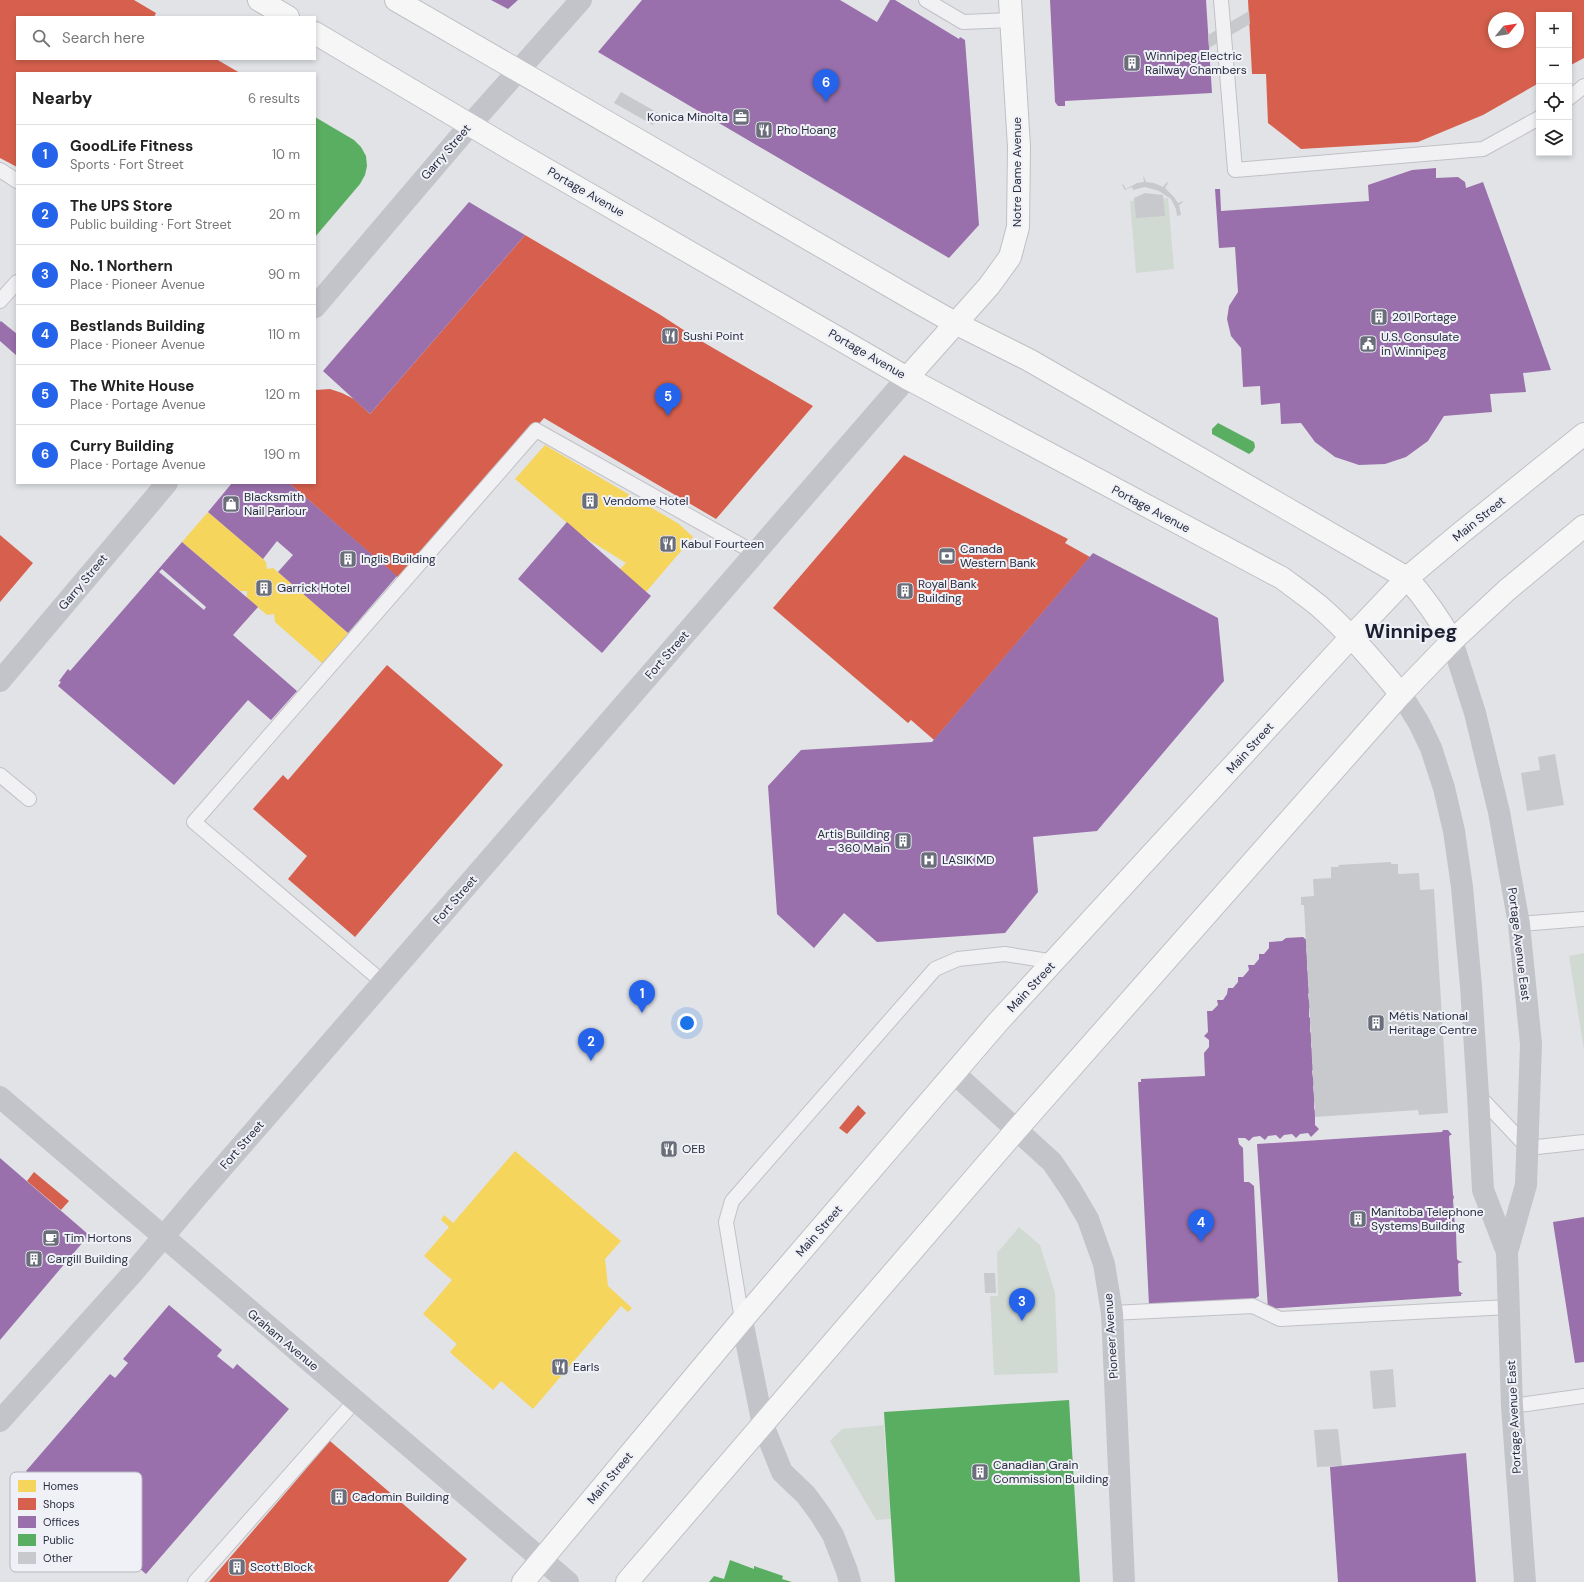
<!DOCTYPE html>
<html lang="en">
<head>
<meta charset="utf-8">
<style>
	body { margin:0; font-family:"DM Sans",sans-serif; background:#f2f2f2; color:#222 }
	.controls { position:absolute; right:12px; top:12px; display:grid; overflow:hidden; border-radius:0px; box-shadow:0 2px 6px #0003 }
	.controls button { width:36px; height:36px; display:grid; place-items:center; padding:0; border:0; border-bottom:1px solid #e0e0e0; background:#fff; color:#222; font:20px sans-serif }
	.compass { position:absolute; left:1488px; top:12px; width:36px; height:36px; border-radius:50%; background:#fff; box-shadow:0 2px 6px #0003; rotate:60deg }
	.you { position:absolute; left:687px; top:1023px; width:14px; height:14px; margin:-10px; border:3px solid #fff; border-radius:50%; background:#1a73e8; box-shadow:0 0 0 6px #1a73e833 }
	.badge { display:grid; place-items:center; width:26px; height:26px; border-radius:50%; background:#2563eb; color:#fff; font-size:13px; font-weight:700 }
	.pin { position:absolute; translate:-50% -33px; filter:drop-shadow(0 1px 2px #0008) }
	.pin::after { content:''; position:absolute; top:21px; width:14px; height:12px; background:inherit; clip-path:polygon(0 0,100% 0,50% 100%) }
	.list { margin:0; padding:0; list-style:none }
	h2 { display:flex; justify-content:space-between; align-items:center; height:52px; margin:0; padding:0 16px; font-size:17px }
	h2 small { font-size:13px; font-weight:400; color:#767676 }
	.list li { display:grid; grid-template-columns:26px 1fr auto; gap:12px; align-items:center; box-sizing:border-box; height:60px; padding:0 16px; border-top:1px solid #e0e0e0 }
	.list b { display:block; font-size:15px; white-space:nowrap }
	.list p { margin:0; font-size:13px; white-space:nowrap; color:#767676 }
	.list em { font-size:13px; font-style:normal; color:#767676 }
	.icon { flex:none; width:22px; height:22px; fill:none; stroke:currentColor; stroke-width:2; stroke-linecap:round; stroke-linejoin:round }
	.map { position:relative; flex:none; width:1584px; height:1582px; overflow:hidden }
	.search { position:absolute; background:#fff; box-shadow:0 2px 6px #0003; left:16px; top:16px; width:300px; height:44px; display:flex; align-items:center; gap:10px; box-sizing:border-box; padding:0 14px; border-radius:0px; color:#767676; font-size:15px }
	.panel { position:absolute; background:#fff; box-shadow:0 2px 6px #0003; left:16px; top:72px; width:300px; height:412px; border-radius:0px }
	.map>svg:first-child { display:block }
	.green { fill:#d1dad2 }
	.homes { fill:#f6d55c }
	.shops { fill:#d6604d; fill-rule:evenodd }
	.offices { fill:#9970ab; fill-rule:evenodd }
	.public { fill:#5aae61 }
	.building { fill:#c8c9cd }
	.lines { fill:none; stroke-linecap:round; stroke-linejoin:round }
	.lane-casing { stroke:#c0c1c5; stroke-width:16 }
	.primary-casing { stroke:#bec0c4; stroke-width:24 }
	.lane { stroke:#f1f1f4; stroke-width:14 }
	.secondary { stroke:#c3c4c9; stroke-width:22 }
	.primary { stroke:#f6f6f6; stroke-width:22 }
	.labels { text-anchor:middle; stroke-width:4; stroke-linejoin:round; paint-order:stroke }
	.poi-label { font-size:12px; fill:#292d40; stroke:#eff1f6; text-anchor:start }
	.street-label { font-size:12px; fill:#292d40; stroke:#eff1f6 }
	.town-label { font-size:20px; font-weight:bold; fill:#1b1f31; stroke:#eff1f6 }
	.key { fill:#eff1f6; stroke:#b4b6bf; stroke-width:1 }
	.key-label { font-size:11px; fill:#292d40 }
</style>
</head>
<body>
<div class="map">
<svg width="1584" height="1582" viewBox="0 0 1584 1582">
	<rect width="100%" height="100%" fill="#e2e3e7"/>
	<!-- green -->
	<g class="green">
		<path d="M1168,198L1174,269L1136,273L1130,201Z"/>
		<path d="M1584,953V1050L1569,956Z"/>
		<path d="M1019,1227L1040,1245L1055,1293L1058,1373L994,1375L990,1296H998L997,1253Z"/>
		<path d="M884,1425L891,1519L876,1520L830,1441L842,1429Z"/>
	</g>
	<!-- homes -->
	<g class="homes">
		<path d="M545,445L679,524L693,537L646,592L620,569L626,563L584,537L515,479Z"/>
		<path d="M208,512L263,559L266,562L267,569L273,568L293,585L292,593L300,591L348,633L323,664L275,622L274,614L267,615L247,598V591H240L182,542Z"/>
		<path d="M515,1151L621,1241L605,1259L608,1286L632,1308L628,1312L621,1306L533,1409L501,1381L493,1390L454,1356L450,1352L457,1344L423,1314L452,1280L424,1256L449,1227L441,1220L444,1215L453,1223Z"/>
	</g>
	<!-- shops -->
	<g class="shops">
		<path d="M0,0H134L156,13L154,17H17V59H216L240,73H17V167L0,158Z"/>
		<path d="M1248,0H1584V58L1569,66V15H1539V83L1483,115L1418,142L1301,149L1268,123L1266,74H1252ZM1494,18H1518V42H1494Z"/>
		<path d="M525,235L659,314L696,338L813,406L716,519L544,418L402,581L289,483H315V390L330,389L342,393L354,399L370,414Z"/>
		<path d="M904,455L1068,539L1065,543L1090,557L934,740L911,720L908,723L773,608Z"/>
		<path d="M0,535L33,563L0,602Z"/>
		<path d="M387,665L503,765L355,937L288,879L307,856L253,809L283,775L288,780Z"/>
		<path d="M858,1105L866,1113L847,1134L839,1128Z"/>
		<path d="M34,1172L69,1201L61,1210L27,1181Z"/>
		<path d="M330,1441L467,1559L448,1582H209Z"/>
	</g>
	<!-- offices -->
	<g class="offices">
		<path d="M491,0H518L508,9Z"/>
		<path d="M642,0H840L877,22L890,0H895L959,39L960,37L965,40L979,225L949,258L598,52Z"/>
		<path d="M1050,0H1206L1212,93L1065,101V106H1058L1055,102Z"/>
		<path d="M1436,168V178L1458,177L1465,182L1466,188L1483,182L1551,370L1523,373L1526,392L1490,394L1492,412L1444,416L1428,441L1406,457L1385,464L1359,465L1335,457L1315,442L1301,423L1281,424L1280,403L1261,405L1260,386L1243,387L1241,348L1231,336L1227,319L1229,306L1238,292L1235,247L1219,248L1215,189H1220L1221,211L1369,201L1368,185L1412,170Z"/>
		<path d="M469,202L525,235L370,414L323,371Z"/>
		<path d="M1,321L17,334V356L0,341V322Z"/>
		<path d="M232,483H289L397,576L348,633L278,572L293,555L277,541L263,559L208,512Z"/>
		<path d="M567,522L651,596L602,653L518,579Z"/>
		<path d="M182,542L258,607L233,635L297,691L271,720L248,700L174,785L58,686L61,682L59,681L68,669L70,671ZM162,569L206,607L204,610L159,572Z"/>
		<path d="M1093,553L1218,618L1224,681L1097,831L1033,837L1038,892L1005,933L877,942L844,913L814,948L777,914L768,786L801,750L932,742Z"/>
		<path d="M1303,937L1310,943L1306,948L1307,955L1311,959L1307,963V970L1312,974L1308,978V986L1313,989L1308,994L1309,1001L1313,1005L1309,1009V1017L1314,1020L1310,1024V1032L1315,1036L1311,1040V1047L1316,1051L1312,1055V1063L1316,1067L1312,1071L1313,1078L1317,1082L1313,1086L1314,1094L1318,1098L1314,1102V1109L1318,1113L1315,1117V1125L1319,1129L1311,1137L1308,1133L1300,1134L1296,1138L1292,1134L1284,1135L1280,1139L1276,1135L1268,1136L1265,1140L1260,1136L1253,1137L1249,1141L1245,1138H1238L1239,1144L1243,1148L1244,1182H1249L1254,1186L1259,1296L1253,1300L1149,1305L1138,1082H1141V1079L1205,1076L1204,1053L1209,1047V1040L1204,1036L1208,1032L1207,1011H1212L1218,1005L1217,1000H1223L1227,994L1228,988H1233L1238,982V977H1243L1249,970L1248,965H1254L1259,959V954H1264L1269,948V942L1282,941L1286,938Z"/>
		<path d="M1443,1130H1448L1452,1135H1450L1449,1137L1453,1195L1454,1197L1453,1200L1455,1227L1456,1229H1458L1456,1232L1457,1259L1459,1261L1463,1262L1458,1263L1459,1264H1458L1459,1291L1463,1294H1461V1296L1268,1309L1257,1144L1442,1132Z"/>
		<path d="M0,1158L89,1235L0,1340Z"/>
		<path d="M1584,1217V1362L1575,1363L1553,1222Z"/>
		<path d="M169,1305L222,1350L217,1356L233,1369L237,1364L289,1409L146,1574L26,1471L110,1374L115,1378L128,1363L123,1359Z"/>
		<path d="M1466,1453L1476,1582H1338L1330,1467Z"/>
	</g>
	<!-- public -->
	<g class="public">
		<path d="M315,117L354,140L361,147L366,156L367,166L365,175L360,184L315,237Z"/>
		<path d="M1218,423L1254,442L1255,447L1253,451L1249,454L1212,434V429Z"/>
		<path d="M1069,1400L1080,1582H895L884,1412Z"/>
		<path d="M730,1560L754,1569V1566L783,1576L782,1579L792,1582H709L714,1576L724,1579Z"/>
	</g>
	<!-- building -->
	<g class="building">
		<path d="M1249,11L1250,24L1209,48L1208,35Z"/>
		<path d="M621,92L660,114L653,125L614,103Z"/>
		<path d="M1143,175L1146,182L1154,183L1163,187L1167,182L1168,183L1165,188L1174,197L1178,203L1183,201V202L1179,205L1181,215L1177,216L1176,209L1171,199L1159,191L1145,187L1133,190L1132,187L1125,190L1122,185L1123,184L1126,189L1137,183L1144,182Z"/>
		<path d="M1145,193L1163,195L1165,216L1136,218L1134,198Z"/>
		<path d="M1555,754L1564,805L1527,811L1521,773L1540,770L1538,757Z"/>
		<path d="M1391,862V864H1398V874L1419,873L1420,890L1434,889L1448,1113L1419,1115L1418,1110L1315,1117L1304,905H1301V897L1314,896L1313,879L1331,878V867H1339L1338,865Z"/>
		<path d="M984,1273H995L996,1293H985Z"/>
		<path d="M1393,1369L1396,1407L1373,1409L1370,1371Z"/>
		<path d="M1338,1429L1342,1466L1317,1467L1314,1430Z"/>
	</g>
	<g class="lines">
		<defs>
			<g id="lane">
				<path d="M926,0L963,22L1012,20"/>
				<path d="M1221,0L1235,170L1483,149L1539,118"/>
				<path d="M1569,98L1584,86"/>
				<path d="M0,170L17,181"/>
				<path d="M0,301L17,282"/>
				<path d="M0,775L29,799"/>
				<path d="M1519,924L1584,919"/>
				<path d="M384,983L194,822L536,430L755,553"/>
				<path d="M1478,1095L1528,1148L1584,1142"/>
				<path d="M1112,1313L1253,1306L1280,1319L1509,1307"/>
				<path d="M742,1320L726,1222L732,1201L935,969L958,959L1005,954L1055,962"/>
				<path d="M1512,1406L1584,1396"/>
				<path d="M195,1582L355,1401"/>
			</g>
			<g id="primary">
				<path d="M259,0L288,17"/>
				<path d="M396,0L916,301L955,323L1029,360L1407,578C1425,598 1438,617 1452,641"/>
				<path d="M315,33L509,148L907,378L1282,578C1294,587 1307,596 1319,606C1349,632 1375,663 1401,694"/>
				<path d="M907,378L989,286L1010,257L1018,227L1019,147L1010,0"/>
				<path d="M523,1582L742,1320L998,1022L1351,637L1407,578L1462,532L1584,434"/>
				<path d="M627,1582L1017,1129L1401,694L1452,641L1507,590L1584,526"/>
			</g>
		</defs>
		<!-- lane casing -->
		<use href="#lane" class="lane-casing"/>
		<!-- primary casing -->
		<use href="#primary" class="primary-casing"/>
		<!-- lane -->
		<use href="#lane" class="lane"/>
		<!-- secondary -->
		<g class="secondary">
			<path d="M315,307L470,125L581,0"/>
			<path d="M1452,641L1475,713L1499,812L1519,924L1531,1044L1526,1185L1507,1252L1512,1406L1525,1582"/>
			<path d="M0,681L167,483"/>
			<path d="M1401,694L1419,723L1431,748L1444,788L1454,831L1462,887L1471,986L1478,1095L1483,1190L1507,1252"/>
			<path d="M955,1074L1052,1162L1071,1190L1088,1219L1104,1264L1112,1313L1124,1582"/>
			<path d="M0,1097L568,1582"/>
			<path d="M742,1320L763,1425L782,1472L806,1495L820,1514L833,1535L847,1571L850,1582"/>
			<path d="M0,1421L132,1274L196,1198L907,378"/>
		</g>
		<!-- primary -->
		<use href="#primary" class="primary"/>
	</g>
	<!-- icons -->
	<defs>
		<symbol id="building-square" viewBox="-11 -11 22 22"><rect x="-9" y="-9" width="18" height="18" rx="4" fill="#6a6d7a" stroke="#eff1f6"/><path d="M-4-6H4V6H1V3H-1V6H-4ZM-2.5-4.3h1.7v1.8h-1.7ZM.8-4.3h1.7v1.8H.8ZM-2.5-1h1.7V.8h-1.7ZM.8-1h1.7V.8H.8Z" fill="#fff"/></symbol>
		<symbol id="office-square" viewBox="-11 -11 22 22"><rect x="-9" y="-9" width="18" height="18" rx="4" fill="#6a6d7a" stroke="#eff1f6"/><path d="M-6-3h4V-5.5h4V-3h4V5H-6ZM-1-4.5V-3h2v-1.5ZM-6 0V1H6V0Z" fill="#fff"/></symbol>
		<symbol id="restaurant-square" viewBox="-11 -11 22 22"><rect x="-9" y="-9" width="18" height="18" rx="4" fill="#6a6d7a" stroke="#eff1f6"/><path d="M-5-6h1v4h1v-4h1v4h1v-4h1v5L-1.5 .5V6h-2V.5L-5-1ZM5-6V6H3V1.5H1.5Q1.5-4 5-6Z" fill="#fff"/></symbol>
		<symbol id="civic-square" viewBox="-11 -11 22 22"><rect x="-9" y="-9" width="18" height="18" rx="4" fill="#6a6d7a" stroke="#eff1f6"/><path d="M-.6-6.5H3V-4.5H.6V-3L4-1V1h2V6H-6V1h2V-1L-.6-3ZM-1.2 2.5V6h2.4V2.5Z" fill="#fff"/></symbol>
		<symbol id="shop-square" viewBox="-11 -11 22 22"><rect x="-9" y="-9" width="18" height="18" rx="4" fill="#6a6d7a" stroke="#eff1f6"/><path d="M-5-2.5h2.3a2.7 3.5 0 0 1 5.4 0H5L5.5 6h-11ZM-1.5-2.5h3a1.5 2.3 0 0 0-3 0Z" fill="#fff"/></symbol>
		<symbol id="bank-square" viewBox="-11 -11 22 22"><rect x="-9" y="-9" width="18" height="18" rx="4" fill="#6a6d7a" stroke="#eff1f6"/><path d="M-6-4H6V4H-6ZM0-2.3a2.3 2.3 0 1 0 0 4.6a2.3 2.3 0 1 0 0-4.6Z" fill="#fff"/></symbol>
		<symbol id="hospital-square" viewBox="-11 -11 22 22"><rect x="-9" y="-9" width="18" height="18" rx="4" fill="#6a6d7a" stroke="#eff1f6"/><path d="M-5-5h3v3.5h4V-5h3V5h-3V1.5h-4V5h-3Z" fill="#fff"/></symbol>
		<symbol id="cafe-square" viewBox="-11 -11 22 22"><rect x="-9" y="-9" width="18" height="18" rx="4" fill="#6a6d7a" stroke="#eff1f6"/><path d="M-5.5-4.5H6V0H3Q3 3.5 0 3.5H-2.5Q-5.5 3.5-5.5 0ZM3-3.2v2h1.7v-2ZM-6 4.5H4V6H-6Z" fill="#fff"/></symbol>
	</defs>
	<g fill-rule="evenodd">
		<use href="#building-square" x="1122" y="53" width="20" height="20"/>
		<use href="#office-square" x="731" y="107" width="20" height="20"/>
		<use href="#restaurant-square" x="754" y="120" width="20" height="20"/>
		<use href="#building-square" x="1369" y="307" width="20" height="20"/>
		<use href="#restaurant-square" x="660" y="326" width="20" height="20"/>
		<use href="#civic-square" x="1358" y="334" width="20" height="20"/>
		<use href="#building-square" x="580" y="491" width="20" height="20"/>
		<use href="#shop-square" x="221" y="494" width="20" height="20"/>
		<use href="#restaurant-square" x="658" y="534" width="20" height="20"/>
		<use href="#bank-square" x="937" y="546" width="20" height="20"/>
		<use href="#building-square" x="338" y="549" width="20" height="20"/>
		<use href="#building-square" x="254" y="578" width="20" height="20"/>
		<use href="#building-square" x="895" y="581" width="20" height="20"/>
		<use href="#building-square" x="893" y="831" width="20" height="20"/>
		<use href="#hospital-square" x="919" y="850" width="20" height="20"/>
		<use href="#building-square" x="1366" y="1013" width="20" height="20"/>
		<use href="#restaurant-square" x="659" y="1139" width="20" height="20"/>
		<use href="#building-square" x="1348" y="1209" width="20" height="20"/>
		<use href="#cafe-square" x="41" y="1228" width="20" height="20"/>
		<use href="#building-square" x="24" y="1249" width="20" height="20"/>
		<use href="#restaurant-square" x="550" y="1357" width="20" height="20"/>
		<use href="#building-square" x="970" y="1462" width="20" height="20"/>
		<use href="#building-square" x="329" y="1487" width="20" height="20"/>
		<use href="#building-square" x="227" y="1557" width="20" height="20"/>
	</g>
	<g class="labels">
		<!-- poi labels -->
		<g class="poi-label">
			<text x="1145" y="60">Winnipeg Electric<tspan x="1145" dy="14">Railway Chambers</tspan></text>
			<text x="728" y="121" text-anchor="end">Konica Minolta</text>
			<text x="777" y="134">Pho Hoang</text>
			<text x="1392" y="321">201 Portage</text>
			<text x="683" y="340">Sushi Point</text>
			<text x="1381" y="341">U.S. Consulate<tspan x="1381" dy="14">in Winnipeg</tspan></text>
			<text x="244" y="501">Blacksmith<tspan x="244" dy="14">Nail Parlour</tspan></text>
			<text x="603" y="505">Vendome Hotel</text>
			<text x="681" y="548">Kabul Fourteen</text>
			<text x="960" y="553">Canada<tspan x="960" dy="14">Western Bank</tspan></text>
			<text x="361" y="563">Inglis Building</text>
			<text x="918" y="588">Royal Bank<tspan x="918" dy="14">Building</tspan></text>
			<text x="277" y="592">Garrick Hotel</text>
			<text x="890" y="838" text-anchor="end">Artis Building<tspan x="890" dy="14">- 360 Main</tspan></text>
			<text x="942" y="864">LASIK MD</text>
			<text x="1389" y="1020">Métis National<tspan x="1389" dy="14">Heritage Centre</tspan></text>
			<text x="682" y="1153">OEB</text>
			<text x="1371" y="1216">Manitoba Telephone<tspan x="1371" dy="14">Systems Building</tspan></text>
			<text x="64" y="1242">Tim Hortons</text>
			<text x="47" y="1263">Cargill Building</text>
			<text x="573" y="1371">Earls</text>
			<text x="993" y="1469">Canadian Grain<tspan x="993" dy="14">Commission Building</tspan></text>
			<text x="352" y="1501">Cadomin Building</text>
			<text x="250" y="1571">Scott Block</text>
		</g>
		<!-- street labels -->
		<g class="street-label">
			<text transform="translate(446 152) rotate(-49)" y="4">Garry Street</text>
			<text transform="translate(1017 172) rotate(-90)" y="4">Notre Dame Avenue</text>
			<text transform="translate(586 192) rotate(30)" y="4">Portage Avenue</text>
			<text transform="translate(867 354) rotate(30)" y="4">Portage Avenue</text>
			<text transform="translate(1151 509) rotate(28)" y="4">Portage Avenue</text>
			<text transform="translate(1479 519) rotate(-39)" y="4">Main Street</text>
			<text transform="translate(83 582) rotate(-50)" y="4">Garry Street</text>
			<text transform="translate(667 655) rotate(-49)" y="4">Fort Street</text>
			<text transform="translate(1250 748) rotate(-48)" y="4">Main Street</text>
			<text transform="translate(455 900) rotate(-49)" y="4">Fort Street</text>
			<text transform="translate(1519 944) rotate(83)" y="4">Portage Avenue East</text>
			<text transform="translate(1031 987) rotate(-47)" y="4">Main Street</text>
			<text transform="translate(242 1145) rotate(-49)" y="4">Fort Street</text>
			<text transform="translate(819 1231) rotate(-49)" y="4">Main Street</text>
			<text transform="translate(1111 1336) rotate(-94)" y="4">Pioneer Avenue</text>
			<text transform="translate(283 1340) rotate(40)" y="4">Graham Avenue</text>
			<text transform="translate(1514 1417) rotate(-93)" y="4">Portage Avenue East</text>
			<text transform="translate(610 1478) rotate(-50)" y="4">Main Street</text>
		</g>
		<!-- town labels -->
		<g class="town-label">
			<text x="1411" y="638">Winnipeg</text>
		</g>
	</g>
	<!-- legend -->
	<rect x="10" y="1472" width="132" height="100" rx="6" class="key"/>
	<rect x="18" y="1480" width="18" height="12" fill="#f6d55c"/>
	<rect x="18" y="1498" width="18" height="12" fill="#d6604d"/>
	<rect x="18" y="1516" width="18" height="12" fill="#9970ab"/>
	<rect x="18" y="1534" width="18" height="12" fill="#5aae61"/>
	<rect x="18" y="1552" width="18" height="12" fill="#c8c9cd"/>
	<g class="key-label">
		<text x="43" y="1490">Homes</text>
		<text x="43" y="1508">Shops</text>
		<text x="43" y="1526">Offices</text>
		<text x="43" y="1544">Public</text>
		<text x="43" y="1562">Other</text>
	</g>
</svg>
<div class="controls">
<button>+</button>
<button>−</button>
<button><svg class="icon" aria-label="locate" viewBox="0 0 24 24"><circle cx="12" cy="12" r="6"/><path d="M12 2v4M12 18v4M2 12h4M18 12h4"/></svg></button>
<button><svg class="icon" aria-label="layers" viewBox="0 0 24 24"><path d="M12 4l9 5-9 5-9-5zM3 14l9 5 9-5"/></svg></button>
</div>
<svg class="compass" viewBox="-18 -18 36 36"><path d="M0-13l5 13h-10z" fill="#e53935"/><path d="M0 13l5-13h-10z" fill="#767676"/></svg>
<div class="you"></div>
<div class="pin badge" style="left:642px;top:1013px">1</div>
<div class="pin badge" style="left:591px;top:1061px">2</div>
<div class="pin badge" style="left:1022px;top:1321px">3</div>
<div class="pin badge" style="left:1201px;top:1242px">4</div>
<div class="pin badge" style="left:668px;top:416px">5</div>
<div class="pin badge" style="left:826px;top:102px">6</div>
<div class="search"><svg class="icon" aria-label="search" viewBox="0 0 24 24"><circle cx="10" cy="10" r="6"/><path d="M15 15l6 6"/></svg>Search here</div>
<section class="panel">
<h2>Nearby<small>6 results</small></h2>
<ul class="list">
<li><span class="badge">1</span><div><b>GoodLife Fitness</b><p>Sports · Fort Street</p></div><em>10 m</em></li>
<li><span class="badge">2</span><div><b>The UPS Store</b><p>Public building · Fort Street</p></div><em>20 m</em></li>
<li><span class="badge">3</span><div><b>No. 1 Northern</b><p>Place · Pioneer Avenue</p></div><em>90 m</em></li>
<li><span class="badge">4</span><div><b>Bestlands Building</b><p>Place · Pioneer Avenue</p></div><em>110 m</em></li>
<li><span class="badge">5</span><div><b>The White House</b><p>Place · Portage Avenue</p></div><em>120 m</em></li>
<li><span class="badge">6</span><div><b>Curry Building</b><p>Place · Portage Avenue</p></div><em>190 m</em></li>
</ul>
</section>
</div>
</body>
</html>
